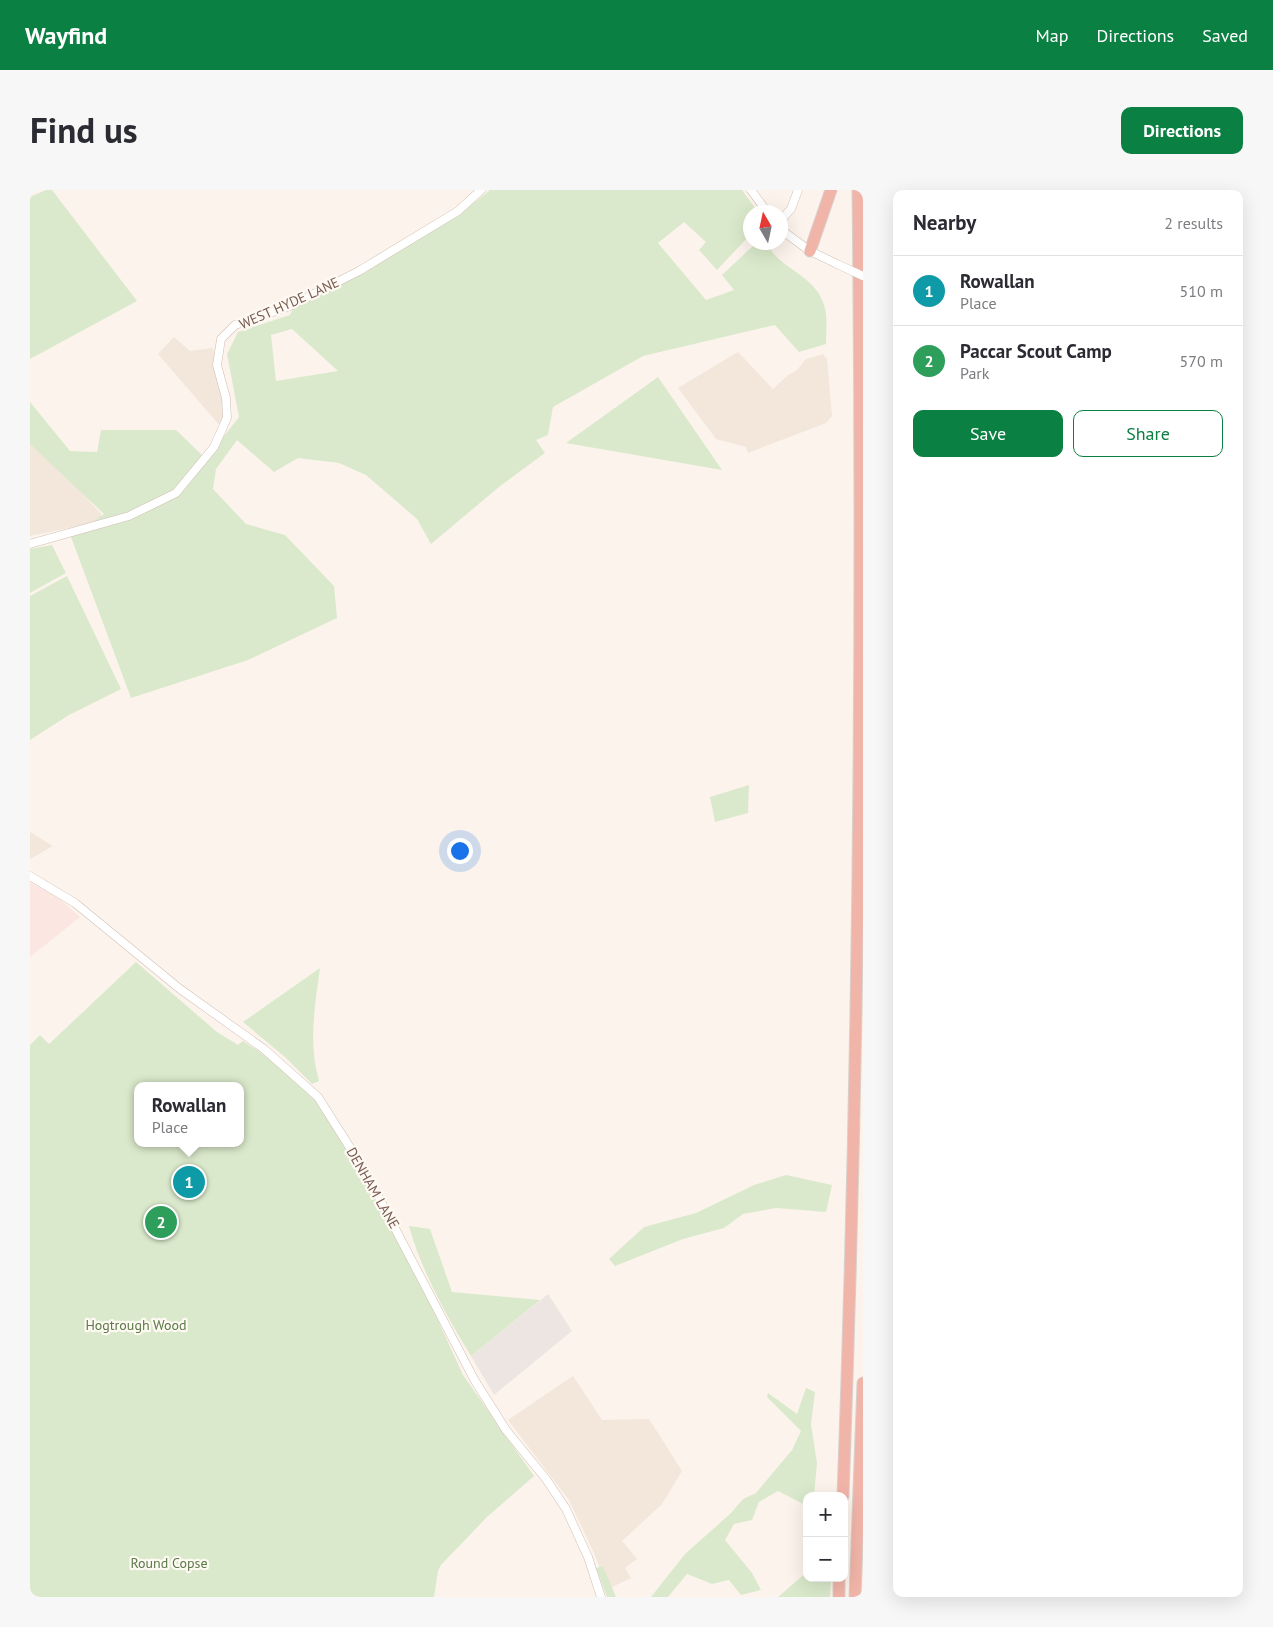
<!DOCTYPE html>
<html lang="en">
<head>
<meta charset="utf-8">
<style>
	body { margin:0; font-family:"PT Sans",sans-serif; background:#f7f7f7; color:#2b2b33 }
	.controls { position:absolute; right:15px; bottom:15px; display:grid; overflow:hidden; border-radius:10px; box-shadow:0 5px 20px #0002 }
	.controls button { width:45px; height:45px; display:grid; place-items:center; padding:0; border:0; border-bottom:1px solid #e1e1e2; background:#fff; color:#2b2b33; font:25px sans-serif }
	.compass { position:absolute; left:713px; top:15px; width:45px; height:45px; border-radius:50%; background:#fff; box-shadow:0 5px 20px #0002; rotate:351deg }
	.you { position:absolute; left:429px; top:660px; width:18px; height:18px; margin:-12px; border:4px solid #fff; border-radius:50%; background:#1a73e8; box-shadow:0 0 0 8px #1a73e833 }
	.badge { display:grid; place-items:center; width:32px; height:32px; border-radius:50%; background:#0b8043; color:#fff; font-size:16px; font-weight:700 }
	.pin { position:absolute; translate:-50% -50%; border:2px solid #fff; box-shadow:0 1px 5px #0006 }
	.popup { position:absolute; left:104px; top:892px; width:110px; height:65px; box-sizing:border-box; display:grid; place-content:center; border-radius:10px; background:#fff; filter:drop-shadow(0 1px 4px #0005); font-size:16px; white-space:nowrap; color:#7c7c81 }
	.popup b { font-size:19px; color:#2b2b33 }
	.popup::after { content:''; position:absolute; left:50%; top:100%; margin-left:-10px; border:10px solid transparent; border-top-color:#fff }
	.list { margin:0; padding:0; list-style:none }
	h2 { display:flex; justify-content:space-between; align-items:center; height:65px; margin:0; padding:0 20px; font-size:21px }
	h2 small { font-size:16px; font-weight:400; color:#7c7c81 }
	.list li { display:grid; grid-template-columns:32px 1fr auto; gap:15px; align-items:center; box-sizing:border-box; height:70px; padding:0 20px; border-top:1px solid #e1e1e2 }
	.list b { display:block; font-size:19px; white-space:nowrap }
	.list p { margin:0; font-size:16px; white-space:nowrap; color:#7c7c81 }
	.list em { font-size:16px; font-style:normal; color:#7c7c81 }
	.actions { display:flex; gap:10px; padding:15px 20px }
	.actions a { flex:1; padding:11px 0; border:1px solid #0b8043; border-radius:10px; text-align:center; font-size:18px; color:#0b8043 }
	.actions .main { background:#0b8043; color:#fff }
	.map { position:relative; flex:none; width:833px; height:1407px; overflow:hidden; border-radius:10px }
	header { display:flex; align-items:center; gap:30px; box-sizing:border-box; height:70px; padding:0 25px; background:#0b8043; color:#fff }
	header strong { font-size:24px }
	nav { display:flex; gap:28px; margin-inline-start:auto; font-size:18px }
	.intro { display:flex; align-items:center; justify-content:space-between; box-sizing:border-box; height:120px; padding:0 30px }
	h1 { margin:0; font-size:35px }
	.button { padding:12px 22px; border-radius:10px; background:#0b8043; color:#fff; font-size:18px; font-weight:700 }
	main { display:flex; gap:30px; padding:0 30px }
	aside { flex:1; background:#fff; border-radius:10px; box-shadow:0 5px 20px #0002 }
	.map>svg:first-child { display:block }
	.residential { fill:#f3e6db }
	.commercial { fill:#fbe6e1 }
	.industrial { fill:#ece5e1 }
	.green { fill:#dae9cb; fill-rule:evenodd }
	.lines { fill:none; stroke-linecap:round; stroke-linejoin:round }
	.minor-casing { stroke:#d0beb4; stroke-width:9 }
	.highway-casing { stroke:#d9d1ce; stroke-width:13 }
	.minor { stroke:#fff; stroke-width:8 }
	.highway { stroke:#f1b4a8; stroke-width:11 }
	.minor-bridge-casing { stroke:#d0beb4; stroke-width:9; stroke-linecap:butt }
	.minor-bridge { stroke:#fff; stroke-width:8 }
	.labels { text-anchor:middle; stroke-width:4.5; stroke-linejoin:round; paint-order:stroke }
	.street-label { font-size:14px; fill:#765a50; stroke:#fef9f3 }
	.park-label { font-size:14px; fill:#5c7a49; stroke:#fef9f3 }
</style>
</head>
<body>
<header>
<strong>Wayfind</strong>
<nav><a>Map</a><a>Directions</a><a>Saved</a></nav>
</header>
<div class="intro"><h1>Find us</h1><a class="button">Directions</a></div>
<main>
<div class="map">
<svg width="833" height="1407" viewBox="0 0 833 1407">
	<rect width="100%" height="100%" fill="#fcf4ec"/>
	<!-- residential -->
	<g class="residential">
		<path d="M144,147L160,161L183,158L195,208V228L191,237L128,164Z"/>
		<path d="M708,162L743,199L758,185L767,180L776,169L793,164L797,169L802,226L796,233L718,263L716,257L686,249L648,198Z"/>
		<path d="M0,245L71,324L72,331L0,346Z"/>
		<path d="M0,642L23,656L0,669Z"/>
		<path d="M543,1186L572,1230L619,1229L652,1281L632,1314L592,1351L607,1369L595,1378L601,1388L578,1399L564,1363L539,1310L478,1230Z"/>
	</g>
	<!-- commercial -->
	<path class="commercial" d="M0,692L31,710L50,727L0,767Z"/>
	<!-- industrial -->
	<path class="industrial" d="M518,1104L542,1141L464,1205L441,1166Z"/>
	<!-- green -->
	<g class="green">
		<path d="M16,0H22L107,111L0,169V7Z"/>
		<path d="M460,0H712L728,22H720V45L687,80L669,60L676,52L654,32L628,53L676,110L704,100L692,85L726,53H737C748,79 785,84 794,115C798,126 796,143 796,154L769,162L745,135L613,166L523,217L518,245L506,250L515,263L469,297L401,354L387,329L336,285L309,273L268,268L244,282L207,250L186,279L183,299L216,334L255,345L304,396L307,428L218,470L101,508L41,347L74,324L0,254V212L40,261L67,262L71,240H146L176,269L209,227L197,164L208,142L260,125L265,115L436,19ZM262,139L308,181L246,191L241,145Z"/>
		<path d="M628,187L692,280L536,253Z"/>
		<path d="M22,355L36,383L0,403V359Z"/>
		<path d="M37,386L91,499L39,525L0,550V406Z"/>
		<path d="M719,595L718,623L685,632L680,607Z"/>
		<path d="M106,772L187,842L208,855L213,851L243,871L286,911L323,969H329L378,1065L433,1185L504,1286L457,1327L411,1375L408,1381L404,1407H0V855L10,845L19,854ZM108,896H210V953H108Z"/>
		<path d="M290,778C285,816 278,853 289,891L282,894L255,867L213,832Z"/>
		<path d="M756,985L802,995L796,1022L746,1018L713,1024L694,1038L653,1049L585,1076L579,1069L614,1037L666,1023L724,995Z"/>
		<path d="M379,1036L400,1039L422,1102L510,1110L441,1166C417,1127 391,1080 379,1036Z"/>
		<path d="M776,1198L785,1202L781,1234L787,1273L784,1306H777V1316L748,1301L729,1312L722,1330L704,1334L695,1350L722,1383L731,1400L711,1405L699,1390L682,1394L657,1384L638,1407H621L655,1364L701,1323L713,1309L726,1303L762,1260L771,1241L737,1207L738,1203L767,1224Z"/>
		<path d="M573,1376L586,1407H577L566,1378Z"/>
		<path d="M777,1382V1388H797V1391L801,1392L800,1407H748Z"/>
	</g>
	<g class="lines">
		<defs>
			<g id="minor">
				<path d="M721,0L737,22"/>
				<path d="M750,31L761,19L768,0"/>
				<path d="M750,39L780,61L807,74"/>
				<path d="M0,354L99,326L146,303L184,257L197,228L196,208L187,175L191,149L205,135L260,116L329,81L428,21L451,0"/>
				<path d="M0,686L45,713L150,799L234,859L288,907L336,983L445,1191L476,1240L516,1289L536,1319L558,1367L571,1407"/>
			</g>
			<g id="highway">
				<path d="M780,61L801,0"/>
				<path d="M813,1306C829,871 833,436 828,0"/>
				<path d="M809,1407V1388"/>
				<path d="M825,1407L833,1193"/>
			</g>
		</defs>
		<!-- minor casing -->
		<use href="#minor" class="minor-casing"/>
		<!-- highway casing -->
		<use href="#highway" class="highway-casing"/>
		<!-- minor -->
		<use href="#minor" class="minor"/>
		<!-- highway -->
		<use href="#highway" class="highway"/>
		<defs>
			<path id="minor-bridge" d="M807,74L833,86"/>
		</defs>
		<!-- minor-bridge casing -->
		<use href="#minor-bridge" class="minor-bridge-casing"/>
		<!-- minor-bridge -->
		<use href="#minor-bridge" class="minor-bridge"/>
	</g>
	<g class="labels">
		<!-- street labels -->
		<g class="street-label">
			<text transform="translate(259 113) rotate(-24)" y="5">WEST HYDE LANE</text>
			<text transform="translate(343 998) rotate(60)" y="5">DENHAM LANE</text>
		</g>
		<!-- park labels -->
		<g class="park-label">
			<text x="106" y="1140">Hogtrough Wood</text>
			<text x="139" y="1378">Round Copse</text>
		</g>
	</g>
</svg>
<div class="controls">
<button>+</button>
<button>−</button>
</div>
<svg class="compass" viewBox="-18 -18 36 36"><path d="M0-13l5 13h-10z" fill="#e53935"/><path d="M0 13l5-13h-10z" fill="#7c7c81"/></svg>
<div class="you"></div>
<div class="pin badge" style="left:159px;top:992px;background:#0f9aa8">1</div>
<div class="popup"><b>Rowallan</b>Place</div>
<div class="pin badge" style="left:131px;top:1032px;background:#2e9e5b">2</div>
</div>
<aside>
<h2>Nearby<small>2 results</small></h2>
<ul class="list">
<li><span class="badge" style="background:#0f9aa8">1</span><div><b>Rowallan</b><p>Place</p></div><em>510 m</em></li>
<li><span class="badge" style="background:#2e9e5b">2</span><div><b>Paccar Scout Camp</b><p>Park</p></div><em>570 m</em></li>
</ul>
<div class="actions"><a class="main">Save</a><a>Share</a></div>
</aside>
</main>
</body>
</html>
